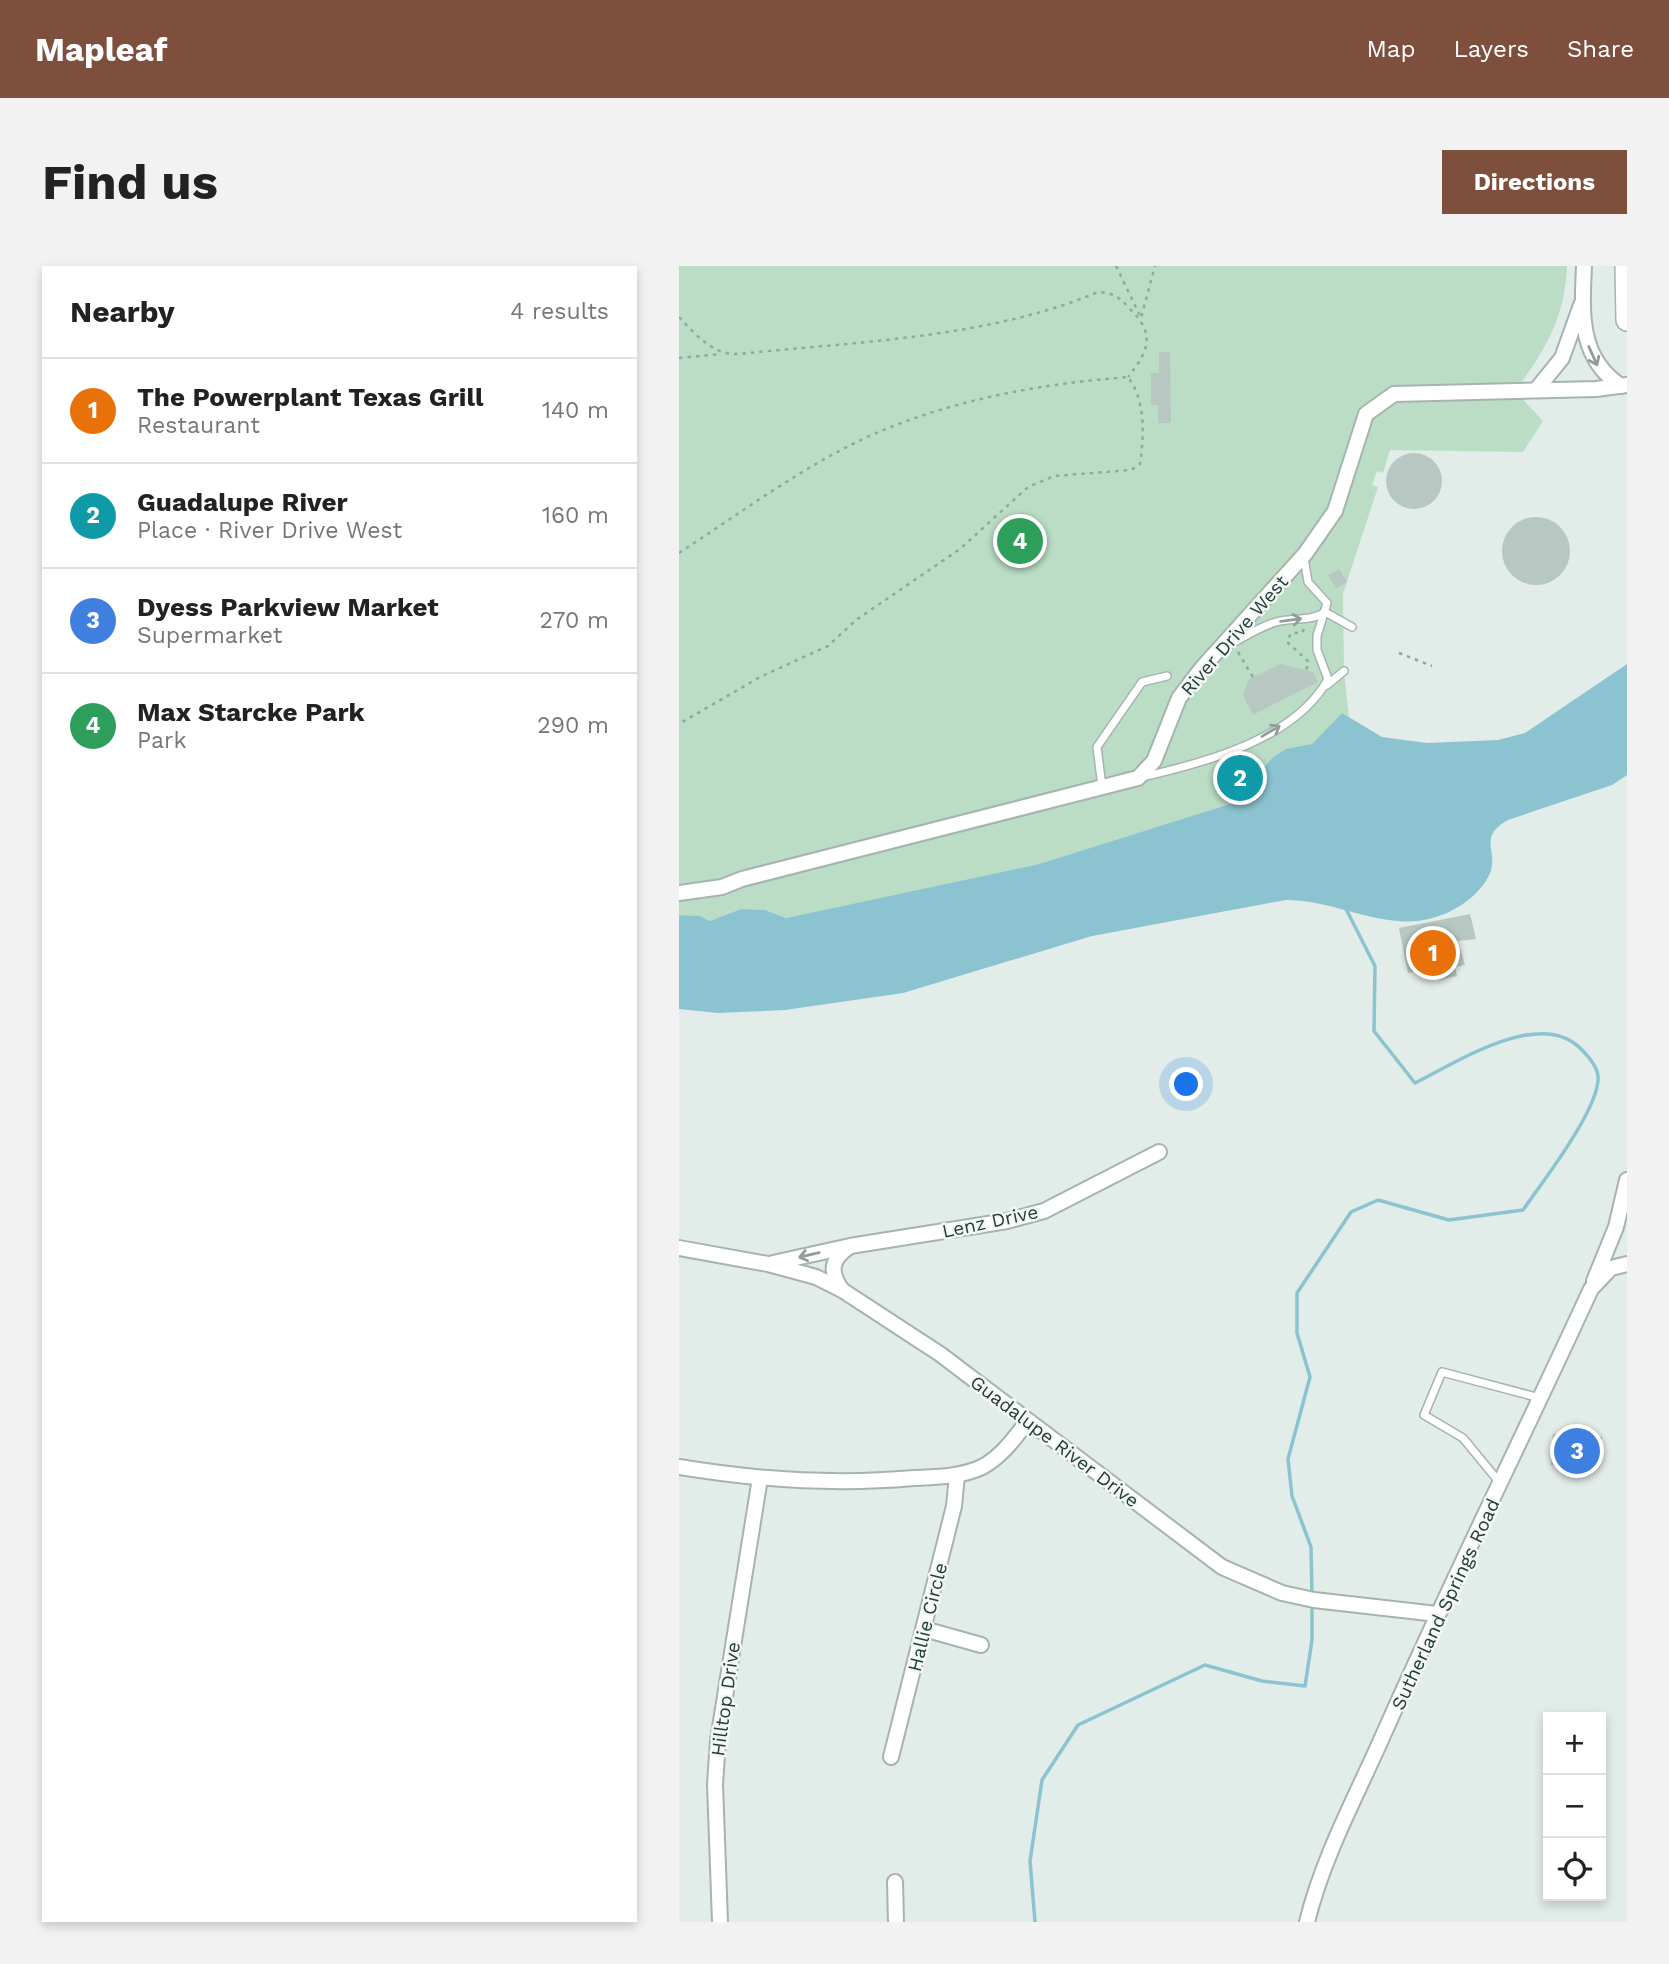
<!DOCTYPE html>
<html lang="en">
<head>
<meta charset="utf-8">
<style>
	body { margin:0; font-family:"Work Sans",sans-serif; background:#f2f2f2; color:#222 }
	.controls { position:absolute; right:21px; bottom:21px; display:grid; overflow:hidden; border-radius:0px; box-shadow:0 4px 10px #0003 }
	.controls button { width:63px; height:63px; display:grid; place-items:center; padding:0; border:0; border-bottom:2px solid #e0e0e0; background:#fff; color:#222; font:35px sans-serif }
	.you { position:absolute; left:508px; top:819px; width:24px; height:24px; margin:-18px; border:5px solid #fff; border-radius:50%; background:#1a73e8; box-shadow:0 0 0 10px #1a73e833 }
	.badge { display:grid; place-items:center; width:46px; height:46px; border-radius:50%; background:#7e4f3d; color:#fff; font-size:23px; font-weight:700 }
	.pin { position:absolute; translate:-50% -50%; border:4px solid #fff; box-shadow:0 2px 7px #0006 }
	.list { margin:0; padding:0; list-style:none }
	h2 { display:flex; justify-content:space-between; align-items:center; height:91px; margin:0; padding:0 28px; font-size:30px }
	h2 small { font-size:23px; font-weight:400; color:#767676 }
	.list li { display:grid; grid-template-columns:46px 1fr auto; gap:21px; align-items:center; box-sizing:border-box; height:105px; padding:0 28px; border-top:2px solid #e0e0e0 }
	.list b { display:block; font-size:26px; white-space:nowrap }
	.list p { margin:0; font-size:23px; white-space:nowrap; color:#767676 }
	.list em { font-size:23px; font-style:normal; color:#767676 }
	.icon { flex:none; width:38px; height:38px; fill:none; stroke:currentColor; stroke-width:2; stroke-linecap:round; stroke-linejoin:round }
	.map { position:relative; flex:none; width:948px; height:1656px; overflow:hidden; border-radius:0px }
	header { display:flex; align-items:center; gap:42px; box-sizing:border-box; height:98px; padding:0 35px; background:#7e4f3d; color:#fff }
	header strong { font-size:33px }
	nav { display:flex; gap:38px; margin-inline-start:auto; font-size:24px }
	.intro { display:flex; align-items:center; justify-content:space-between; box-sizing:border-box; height:168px; padding:0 42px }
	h1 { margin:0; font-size:49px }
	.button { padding:18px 32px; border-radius:0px; background:#7e4f3d; color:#fff; font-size:24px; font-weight:700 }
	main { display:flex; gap:42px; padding:0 42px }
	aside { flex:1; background:#fff; border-radius:0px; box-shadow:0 4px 10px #0003 }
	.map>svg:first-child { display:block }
	.green { fill:#bbddc5 }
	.water { fill:#8bc3d0 }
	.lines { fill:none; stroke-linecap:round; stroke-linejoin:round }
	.stream { stroke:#8bc3d0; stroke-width:3.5 }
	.building { fill:#b7c7c1 }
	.service-casing { stroke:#a5b4af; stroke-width:10 }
	.minor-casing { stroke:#a5b4af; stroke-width:18 }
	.secondary-casing { stroke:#a1b7b0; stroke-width:24 }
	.path { stroke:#83afa2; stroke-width:2.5; stroke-dasharray:3.5 5; stroke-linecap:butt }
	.service { stroke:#fff; stroke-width:7 }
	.minor { stroke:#fff; stroke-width:14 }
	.secondary { stroke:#fff; stroke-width:21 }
	.oneway { stroke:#909e9a }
	.labels { text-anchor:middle; stroke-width:5; stroke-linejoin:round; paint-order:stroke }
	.street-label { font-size:19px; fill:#223d36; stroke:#f3f8f6 }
</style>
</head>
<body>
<header>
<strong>Mapleaf</strong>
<nav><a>Map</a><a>Layers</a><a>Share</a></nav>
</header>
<div class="intro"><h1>Find us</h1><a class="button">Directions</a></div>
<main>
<aside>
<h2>Nearby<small>4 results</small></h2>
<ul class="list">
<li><span class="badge" style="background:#e8710a">1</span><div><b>The Powerplant Texas Grill</b><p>Restaurant</p></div><em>140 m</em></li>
<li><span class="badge" style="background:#0f9aa8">2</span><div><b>Guadalupe River</b><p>Place · River Drive West</p></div><em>160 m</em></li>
<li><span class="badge" style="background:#3f7fe0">3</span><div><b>Dyess Parkview Market</b><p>Supermarket</p></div><em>270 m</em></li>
<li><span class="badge" style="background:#2e9e5b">4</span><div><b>Max Starcke Park</b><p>Park</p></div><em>290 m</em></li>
</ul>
</aside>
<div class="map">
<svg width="948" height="1656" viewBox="0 0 948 1656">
	<rect width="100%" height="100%" fill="#e2ece8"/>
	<!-- green -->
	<path class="green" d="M0,0H888C886,52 866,85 836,125L864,155L844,186L711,184L704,207L698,205L693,219L699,221L664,328L665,405L670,452L663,447L633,478L593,492L554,537L360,598L107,652L86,644L62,643L31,655L21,650L0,649Z"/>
	<!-- water -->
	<path class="water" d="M948,398V509L933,519L829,554C795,573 824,587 808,613C792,641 752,659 719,655C681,652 646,634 607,634L413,670L224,727L106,744L39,747L0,743V649L21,650L31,655L62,643L86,644L107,652L360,598L554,537L593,492L607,483L633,478L663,447L703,471L748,477L819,474L846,467Z"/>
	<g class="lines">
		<!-- stream -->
		<g class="stream">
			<path d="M633,1331L632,1281L613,1230L609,1193L631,1111L618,1067V1027L672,946L699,934L770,954L844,944C862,918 922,841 919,810C918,800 909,790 902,783C862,741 778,796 736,817L695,765L696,700L666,641"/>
			<path d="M356,1656L351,1595L363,1514L399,1459L526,1399L583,1415L626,1420L633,1374V1339"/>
		</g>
	</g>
	<!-- building -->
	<g class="building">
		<path d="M480,86H491L492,157H479V139H472V107H480Z"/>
		<circle cx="735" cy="215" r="28"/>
		<circle cx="857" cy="285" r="34"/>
		<path d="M660,303L668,316L657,322L649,309Z"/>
		<path d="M602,398L634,406L639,416L574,449L564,429L570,413Z"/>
		<path d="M791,648L797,673L779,675L786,699L776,701L778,710L760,714L757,701L729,707L720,662Z"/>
		<path d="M874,1168L923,1171L921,1201L872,1199Z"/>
	</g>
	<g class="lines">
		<defs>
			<g id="service">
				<path d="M550,379C565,371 580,361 597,356C613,351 632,356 646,346L673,361"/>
				<path d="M648,419L665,405"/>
				<path d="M463,511C525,497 617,473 649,413L638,384V370L648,337L629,316L625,292"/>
				<path d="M423,521L418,481L463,416L488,410"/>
				<path d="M821,1217L784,1172L745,1149L763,1106L861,1132"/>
			</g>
			<g id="minor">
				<path d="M905,0C903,46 899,92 942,120"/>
				<path d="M857,124L883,92L902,39"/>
				<path d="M0,627L43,621L63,613L459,512L475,495L500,432L523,402L626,288L656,245L687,148L715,128L917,123L948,119"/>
				<path d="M0,982L89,998L137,1011L163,1024L261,1088L543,1301L603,1327L635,1334L758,1348"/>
				<path d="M94,997L171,980L328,955L365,945L480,886"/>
				<path d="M915,1015L937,961L948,914"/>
				<path d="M163,1024C150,1006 152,993 170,981"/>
				<path d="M0,1201C78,1214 156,1219 235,1212C257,1211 282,1211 303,1201C322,1191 335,1173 348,1156"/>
				<path d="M245,1363L302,1379"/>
				<path d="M212,1491L275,1240L278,1209"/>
				<path d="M216,1616L217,1656"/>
				<path d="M41,1656L36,1518L39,1474L81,1212"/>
				<path d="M628,1656C644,1590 679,1527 706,1465C772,1316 844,1171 912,1023L932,1002L948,998"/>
			</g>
			<path id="secondary" d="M947,0L948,54"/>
		</defs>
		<!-- service casing -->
		<use href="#service" class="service-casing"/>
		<!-- minor casing -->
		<use href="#minor" class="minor-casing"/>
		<!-- secondary casing -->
		<use href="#secondary" class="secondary-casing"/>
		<!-- path -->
		<g class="path">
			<path d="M437,0L462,52L476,0"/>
			<path d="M0,51C17,69 34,89 59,88C176,76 310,72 419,26C436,27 441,32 452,44C477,69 469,86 449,111"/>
			<path d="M0,92L42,88"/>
			<path d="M0,287C63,246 127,198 195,168C276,133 361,118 449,111C467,135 465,170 461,198L452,204L375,210L349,221L281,283L177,354L149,380L81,411L0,458"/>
			<path d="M625,363L623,367H612L608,376L630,396L627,404"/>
			<path d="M559,386L574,411"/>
			<path d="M720,387L753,400"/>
		</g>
		<!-- service -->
		<use href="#service" class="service"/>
		<!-- minor -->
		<use href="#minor" class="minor"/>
		<!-- secondary -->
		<use href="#secondary" class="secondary"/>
	</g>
	<!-- one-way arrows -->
	<defs><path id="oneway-shaft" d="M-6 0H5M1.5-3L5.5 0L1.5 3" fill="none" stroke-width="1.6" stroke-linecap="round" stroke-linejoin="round" transform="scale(1.75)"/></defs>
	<g class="oneway">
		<use href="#oneway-shaft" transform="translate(914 90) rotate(66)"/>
		<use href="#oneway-shaft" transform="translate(612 354) rotate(-7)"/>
		<use href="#oneway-shaft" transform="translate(592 465) rotate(-31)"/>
		<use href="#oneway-shaft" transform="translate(130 989) rotate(167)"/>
	</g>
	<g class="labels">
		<!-- street labels -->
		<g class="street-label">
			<text transform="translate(555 369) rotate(-49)" y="7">River Drive West</text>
			<text transform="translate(311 955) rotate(-12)" y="7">Lenz Drive</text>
			<text transform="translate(376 1175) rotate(37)" y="7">Guadalupe River Drive</text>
			<text transform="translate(766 1338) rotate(-65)" y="7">Sutherland Springs Road</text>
			<text transform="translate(248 1351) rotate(-76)" y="7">Hallie Circle</text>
			<text transform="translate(46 1433) rotate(-82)" y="7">Hilltop Drive</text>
		</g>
	</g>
</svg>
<div class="controls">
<button>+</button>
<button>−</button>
<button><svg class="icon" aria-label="locate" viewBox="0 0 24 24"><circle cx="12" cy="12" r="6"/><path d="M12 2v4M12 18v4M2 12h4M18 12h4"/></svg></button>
</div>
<div class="you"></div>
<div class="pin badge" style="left:754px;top:687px;background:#e8710a">1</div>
<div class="pin badge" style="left:561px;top:512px;background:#0f9aa8">2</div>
<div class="pin badge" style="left:898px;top:1185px;background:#3f7fe0">3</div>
<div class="pin badge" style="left:341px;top:275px;background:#2e9e5b">4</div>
</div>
</main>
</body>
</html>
